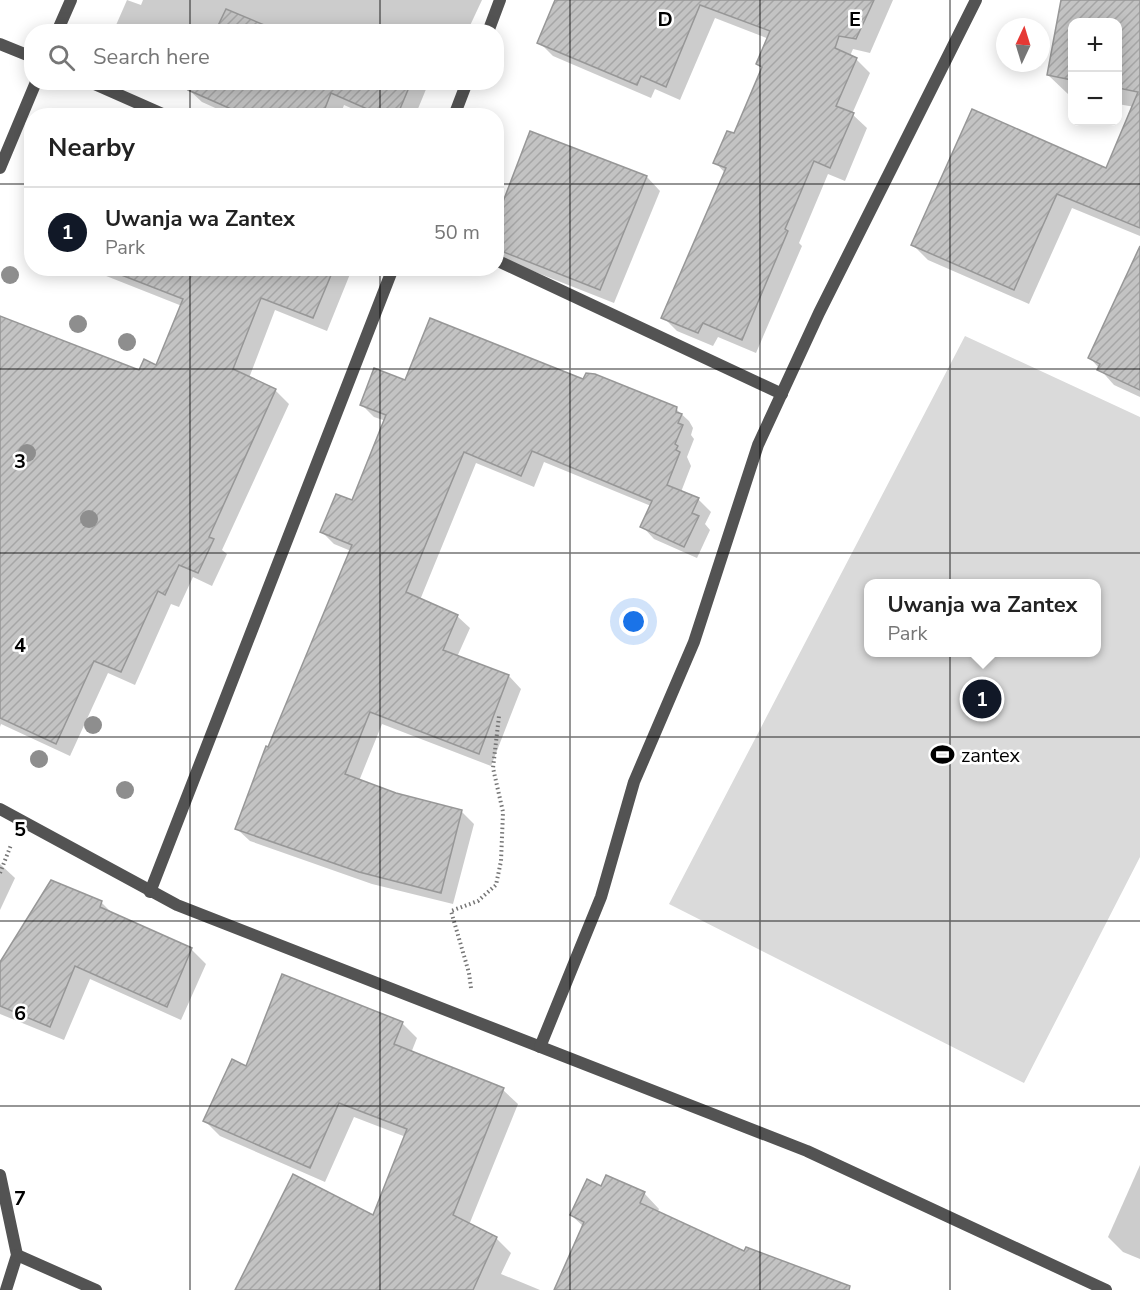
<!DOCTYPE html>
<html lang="en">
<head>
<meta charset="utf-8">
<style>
	body { margin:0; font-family:"Nunito Sans",sans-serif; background:#f2f2f2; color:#222 }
	.controls { position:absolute; right:18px; top:18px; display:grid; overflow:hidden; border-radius:12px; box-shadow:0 3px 15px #0003 }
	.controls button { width:54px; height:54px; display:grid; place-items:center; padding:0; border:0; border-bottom:2px solid #e0e0e0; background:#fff; color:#222; font:30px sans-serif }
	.compass { position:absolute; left:996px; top:18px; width:54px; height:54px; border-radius:50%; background:#fff; box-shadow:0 3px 15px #0003; rotate:4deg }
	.you { position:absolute; left:634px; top:622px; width:21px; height:21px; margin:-15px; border:4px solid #fff; border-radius:50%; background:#1a73e8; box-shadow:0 0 0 9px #1a73e833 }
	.badge { display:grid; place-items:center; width:39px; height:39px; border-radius:50%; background:#111827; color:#fff; font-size:20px; font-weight:700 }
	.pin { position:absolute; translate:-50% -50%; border:3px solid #fff; box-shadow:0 2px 6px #0006 }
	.popup { position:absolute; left:864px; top:579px; width:237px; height:78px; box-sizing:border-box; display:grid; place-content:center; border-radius:12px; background:#fff; filter:drop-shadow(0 2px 4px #0005); font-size:20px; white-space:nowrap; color:#767676 }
	.popup b { font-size:22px; color:#222 }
	.popup::after { content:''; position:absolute; left:50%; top:100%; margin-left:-12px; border:12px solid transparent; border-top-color:#fff }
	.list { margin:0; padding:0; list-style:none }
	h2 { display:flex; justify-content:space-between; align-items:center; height:78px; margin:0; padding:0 24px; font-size:26px }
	h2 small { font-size:20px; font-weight:400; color:#767676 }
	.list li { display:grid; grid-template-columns:39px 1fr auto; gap:18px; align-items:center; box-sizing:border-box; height:90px; padding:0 24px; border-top:2px solid #e0e0e0 }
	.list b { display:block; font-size:22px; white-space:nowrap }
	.list p { margin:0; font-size:20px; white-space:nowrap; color:#767676 }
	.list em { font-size:20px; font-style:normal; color:#767676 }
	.icon { flex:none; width:33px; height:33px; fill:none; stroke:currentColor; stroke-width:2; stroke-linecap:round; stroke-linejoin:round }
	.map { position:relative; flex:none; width:1140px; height:1290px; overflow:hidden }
	.search { position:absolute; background:#fff; box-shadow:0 3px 15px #0003; left:24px; top:24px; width:480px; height:66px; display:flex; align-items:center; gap:15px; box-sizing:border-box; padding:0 21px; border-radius:24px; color:#767676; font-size:22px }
	.panel { position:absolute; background:#fff; box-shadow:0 3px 15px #0003; left:24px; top:108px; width:480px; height:168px; border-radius:24px }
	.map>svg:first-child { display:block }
	.grass { fill:#dadada; fill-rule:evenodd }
	.shadow { fill:#0003 }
	.building { fill:url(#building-hatch); stroke:#979797; stroke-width:1.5 }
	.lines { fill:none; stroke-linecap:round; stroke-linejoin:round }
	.path { stroke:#757575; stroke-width:4; stroke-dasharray:1.5 3; stroke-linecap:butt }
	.street { stroke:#535353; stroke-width:12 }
	.tree { fill:#8e8e8e }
	.grid { fill:none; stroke:#000; stroke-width:1.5; stroke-opacity:0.55 }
	.labels { text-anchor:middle; stroke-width:5; stroke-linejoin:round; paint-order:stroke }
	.poi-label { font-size:20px; fill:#000; stroke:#fff; text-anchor:start }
	.grid-label { font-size:20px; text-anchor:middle; font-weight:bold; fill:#000; stroke:#fff; stroke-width:5; stroke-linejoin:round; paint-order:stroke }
</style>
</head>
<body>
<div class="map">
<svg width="1140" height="1290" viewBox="0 0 1140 1290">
	<defs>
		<pattern id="building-hatch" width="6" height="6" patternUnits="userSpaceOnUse" patternTransform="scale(1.5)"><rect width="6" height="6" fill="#c3c3c3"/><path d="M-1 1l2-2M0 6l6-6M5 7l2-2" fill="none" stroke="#a6a6a6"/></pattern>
	</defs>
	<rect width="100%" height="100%" fill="#fff"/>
	<!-- grass -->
	<path class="grass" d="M965,336L1140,417V857L1024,1083L669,904ZM868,584H1096V652H868Z"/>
	<!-- shadow -->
	<g class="shadow">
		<path d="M127,0L141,5L143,0H482L467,32H113Z"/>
		<path d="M557,0H893L870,53L853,49L850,56L856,59L870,73L852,114L867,128L845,181L828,174L799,243L802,246L756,353L718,337L713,346L677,331L663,317L725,173L715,162L734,135L763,69L758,64L769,39L715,18L680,100L655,89L651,98L553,56L539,42Z"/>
		<path d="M1062,0H1140V108L1118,104V22H1072V95L1068,94L1048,75Z"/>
		<path d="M193,82H429L415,116H369L344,105L340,116H233L202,102L189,90Z"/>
		<path d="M531,133L647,177L660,191L614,303L502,259L496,253V224Z"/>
		<path d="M1140,148V236L1072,208L1029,304L928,260L913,245L1107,170Z"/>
		<path d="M32,227V241L28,238Z"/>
		<path d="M1140,249V397L1114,385L1090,358Z"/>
		<path d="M86,268H345L350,274L327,331L275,310L249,378L275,390L289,404L222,550L227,554L212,586L193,577L179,607L171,604L135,685L108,673L70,756L1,724L0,727V318L139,372L156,367L182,306Z"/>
		<path d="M584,381L676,409L689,421L693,428L691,435L694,439L687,457L691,466L681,492L698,499L711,512L705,524L710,530L697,558L654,539L642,526L651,506L544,462L534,487L476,463L420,600L457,616L470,628L457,657L509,676L521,689L491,766L382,724L359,781L395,794L462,812L474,824L453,904L372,884L250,841L237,829L351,551L334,544L322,532L353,502L386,421L374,417L361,404L406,382Z"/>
		<path d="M0,864L15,878L0,910Z"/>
		<path d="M101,902L114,915L192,950L206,964L181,1020L90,979L64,1040L0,1014V965Z"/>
		<path d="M402,1023L417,1038L411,1053L503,1090L518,1104L469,1225L496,1238L511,1253L501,1274L540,1290H236L374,1217L406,1137L354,1117L325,1182L220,1136L205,1121L247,1068Z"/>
		<path d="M1140,1165V1259L1123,1252L1108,1237Z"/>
		<path d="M601,1188L644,1193L659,1209L657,1213L831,1290H625L584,1227L571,1215Z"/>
	</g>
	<!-- building -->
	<g class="building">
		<path d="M555,0H874L856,39L839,36L835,48L857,58L836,106L854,113L830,168L814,161L785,229L788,231L742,340L703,323L698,333L661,318L726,168L713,163L727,131L734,133L762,67L756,64L770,31L700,5L666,87L641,76L637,85L537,43Z"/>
		<path d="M1061,0H1140V228L1057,194L1014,290L911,245L972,109L1106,168L1138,92L1118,88V22H1072V80L1047,75Z"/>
		<path d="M226,9L281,32H215Z"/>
		<path d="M191,82H405L410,85L397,116H383L331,93L322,116H247L188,90Z"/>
		<path d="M530,131L647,176L600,290L496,249V220Z"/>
		<path d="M1140,246V390L1097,370L1100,364L1088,358Z"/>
		<path d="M111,268H334L313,318L261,298L233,369L276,389L209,537L214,539L198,573L179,565L165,595L158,591L121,672L94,661L56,744L0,718V316L139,370L144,359L156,365L183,299L111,271Z"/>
		<path d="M430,318L583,379L586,373L595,374L677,407L676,412L682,414L678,423L683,425L675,444L678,446L676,450L680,452L667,485L699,498L692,513L699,516L684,547L640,527L652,501L532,451L521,476L464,452L406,592L458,615L443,650L509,675L479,754L370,712L345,774L396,793L462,810L441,893L359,872L235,829L266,746L268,747L352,545L320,532L336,494L352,500L386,415L360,405L374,368L405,380Z"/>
		<path d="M51,880L102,901L100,907L192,948L167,1007L75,966L50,1027L0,1006V962Z"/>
		<path d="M282,974L403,1022L394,1044L504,1088L453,1215L497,1237L473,1290H235L293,1174L373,1215L407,1129L339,1103L310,1168L203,1121L232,1059L246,1066Z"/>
		<path d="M606,1175L645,1192L640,1203L744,1251L746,1247L850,1286L849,1290H554L584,1222L570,1215L587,1179L601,1186Z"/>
	</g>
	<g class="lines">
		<!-- path -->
		<g class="path">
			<path d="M0,873L11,845"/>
			<path d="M471,988L469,973L451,911L478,901L496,885L501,861L503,812L493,768L499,716"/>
		</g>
		<!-- street -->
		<g class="street">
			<path d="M57,32L71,0"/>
			<path d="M488,32L500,0"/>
			<path d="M0,44L32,57"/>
			<path d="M90,82L167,116"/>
			<path d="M454,116L467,82"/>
			<path d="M0,168L36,82"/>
			<path d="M496,260L782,394"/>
			<path d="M0,809L177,905L807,1151L1106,1290"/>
			<path d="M150,892L393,268"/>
			<path d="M540,1047L601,897L634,782L694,642L758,445L819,313L976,0"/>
			<path d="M0,1175L17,1255L6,1290"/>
			<path d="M17,1255L96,1290"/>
		</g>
	</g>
	<!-- trees -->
	<g class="tree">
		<circle cx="10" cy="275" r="9"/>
		<circle cx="78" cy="324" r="9"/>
		<circle cx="127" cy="342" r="9"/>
		<circle cx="27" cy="453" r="9"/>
		<circle cx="89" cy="519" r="9"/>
		<circle cx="93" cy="725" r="9"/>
		<circle cx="39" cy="759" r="9"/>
		<circle cx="125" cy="790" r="9"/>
	</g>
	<!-- grid -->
	<path class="grid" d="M190,0V32M380,0V32M570,0V1290M760,0V1290M950,0V1290M190,82V116M380,82V116M0,184H32M496,184H1140M190,268V1290M380,268V1290M0,369H1140M0,553H1140M0,737H1140M0,921H1140M0,1106H1140"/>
	<!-- icons -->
	<defs>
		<symbol id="stadium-bare" viewBox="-9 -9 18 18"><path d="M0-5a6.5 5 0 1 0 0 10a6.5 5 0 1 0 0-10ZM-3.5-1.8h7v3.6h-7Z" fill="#000" stroke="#fff" stroke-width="2.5" paint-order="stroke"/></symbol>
	</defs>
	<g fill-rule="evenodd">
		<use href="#stadium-bare" x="926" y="738" width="33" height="33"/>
	</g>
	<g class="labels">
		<!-- poi labels -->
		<g class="poi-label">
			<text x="961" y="762">zantex</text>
		</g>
	</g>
	<g class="grid-label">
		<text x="665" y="26">D</text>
		<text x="855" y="26">E</text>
		<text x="20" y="468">3</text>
		<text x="20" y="652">4</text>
		<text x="20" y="836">5</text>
		<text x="20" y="1020">6</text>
		<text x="20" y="1205">7</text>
	</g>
</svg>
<div class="controls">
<button>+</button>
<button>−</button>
</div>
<svg class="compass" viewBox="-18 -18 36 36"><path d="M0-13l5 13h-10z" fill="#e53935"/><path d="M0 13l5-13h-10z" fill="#767676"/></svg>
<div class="you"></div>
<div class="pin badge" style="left:982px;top:699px">1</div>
<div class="popup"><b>Uwanja wa Zantex</b>Park</div>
<div class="search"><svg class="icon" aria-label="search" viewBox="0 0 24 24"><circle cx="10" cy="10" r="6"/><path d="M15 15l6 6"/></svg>Search here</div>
<section class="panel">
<h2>Nearby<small></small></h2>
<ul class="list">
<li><span class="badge">1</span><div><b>Uwanja wa Zantex</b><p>Park</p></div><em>50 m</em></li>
</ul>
</section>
</div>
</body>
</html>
